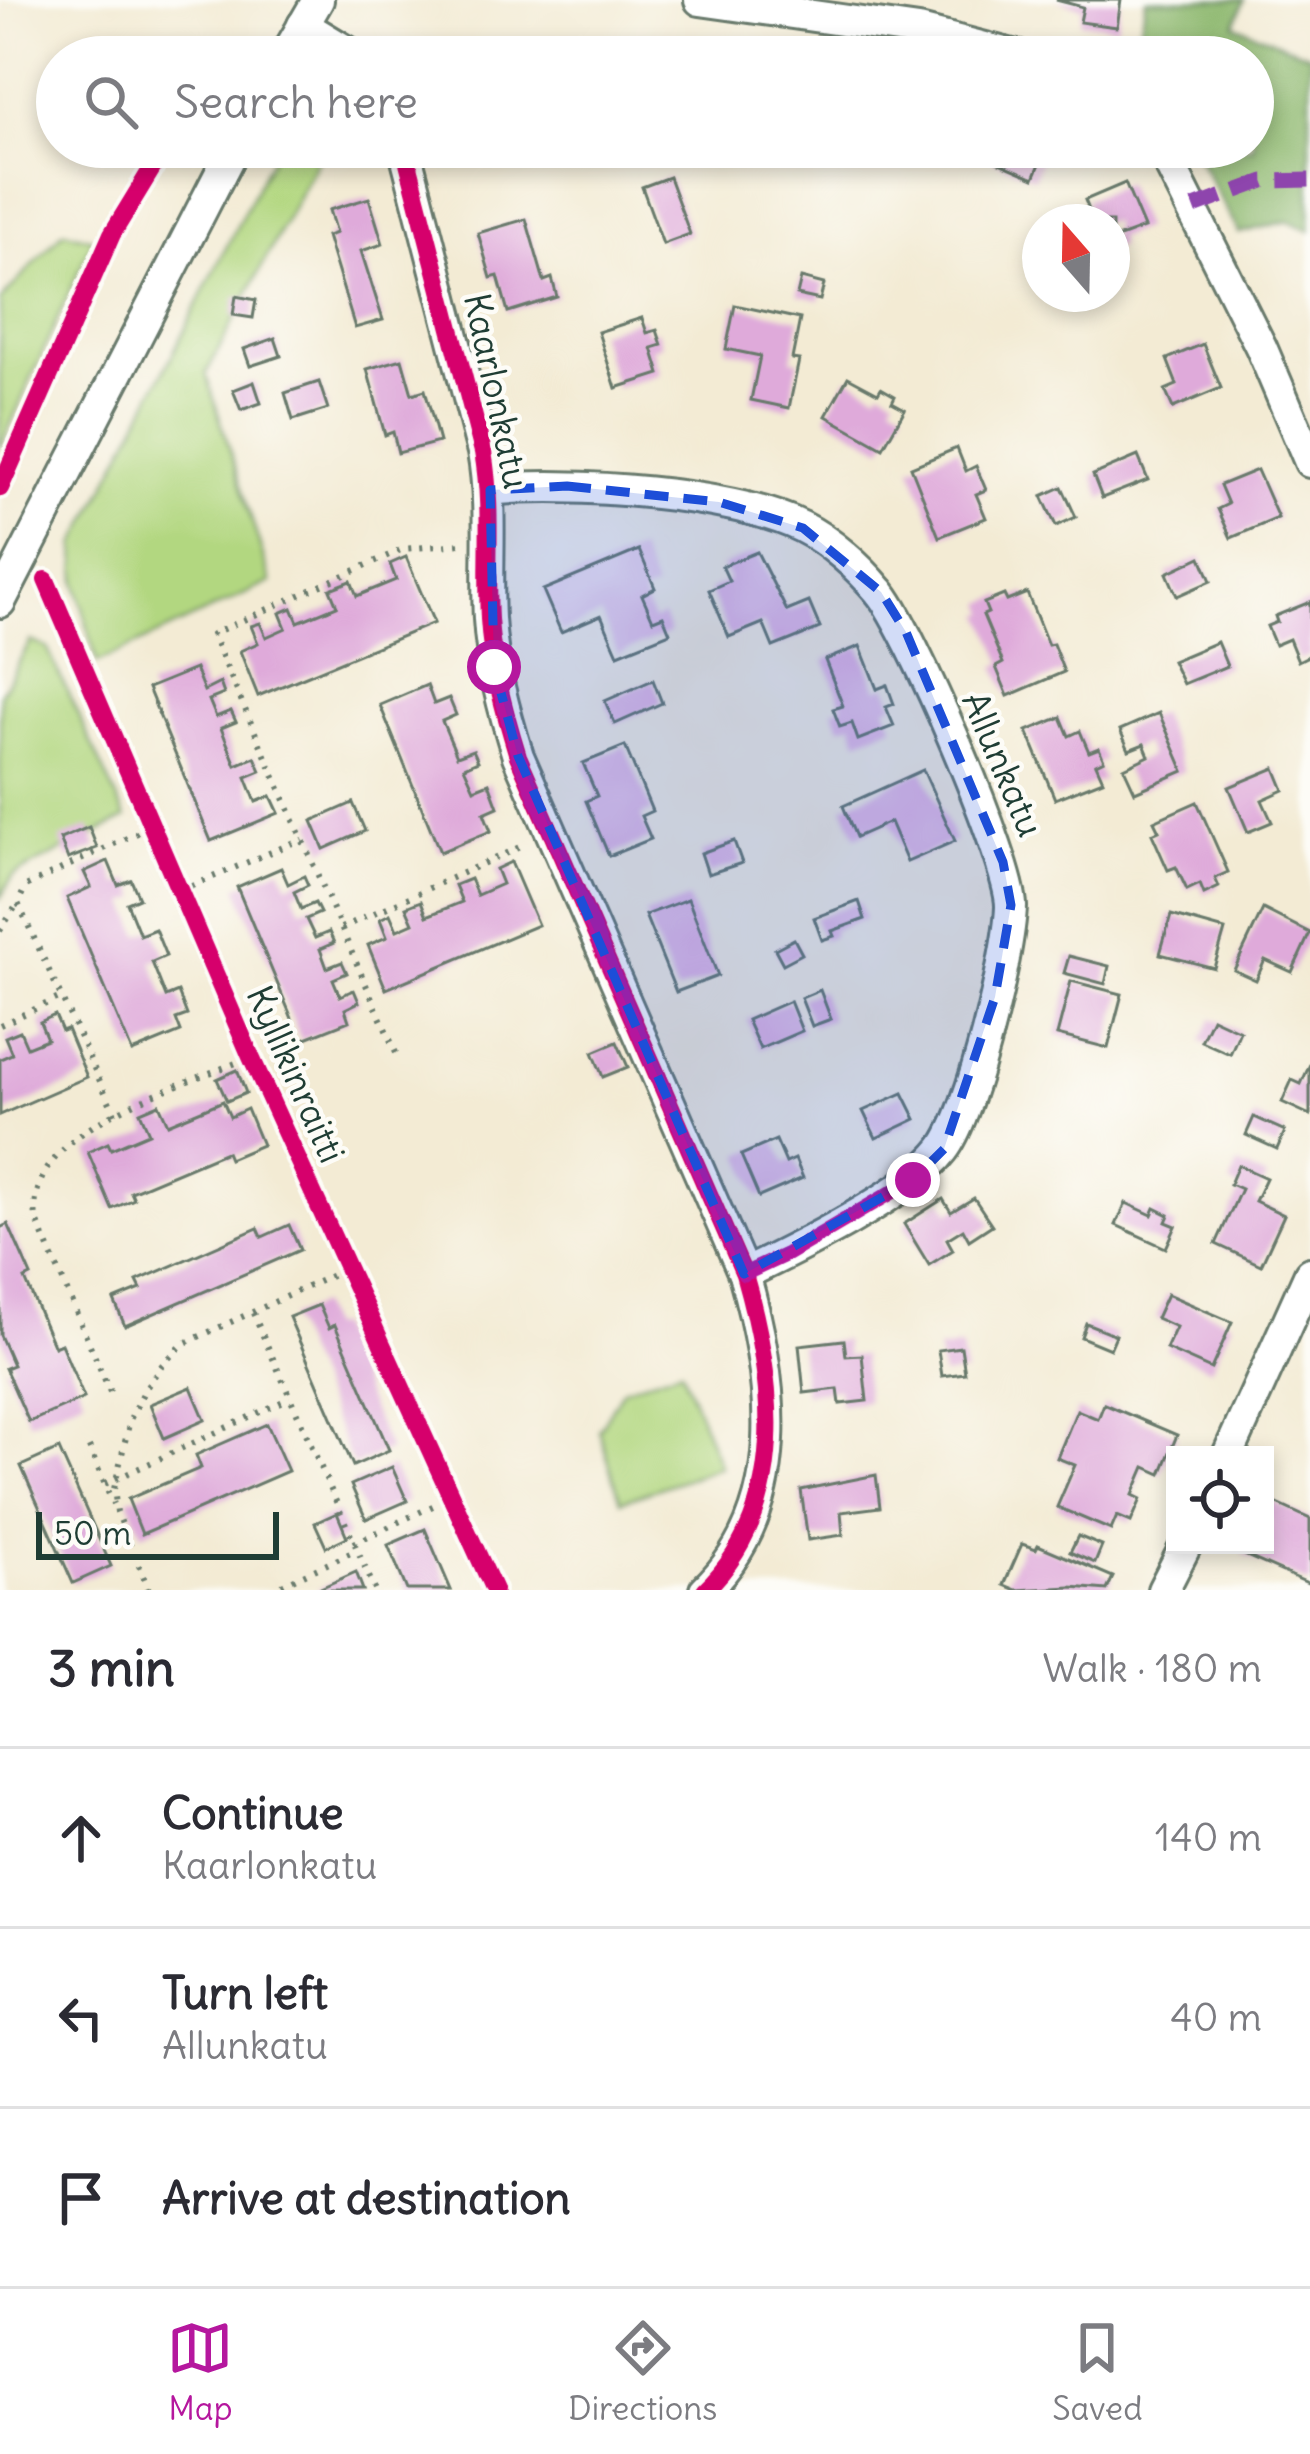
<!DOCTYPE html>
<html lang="en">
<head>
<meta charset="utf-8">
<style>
	body { margin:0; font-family:Delius,sans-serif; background:#f7f7f7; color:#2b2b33 }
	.controls { position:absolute; right:36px; bottom:36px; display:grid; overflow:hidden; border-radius:0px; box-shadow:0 6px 18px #0003 }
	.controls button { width:108px; height:108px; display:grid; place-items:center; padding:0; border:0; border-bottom:3px solid #e1e1e2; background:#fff; color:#2b2b33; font:60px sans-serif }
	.compass { position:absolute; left:1022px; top:204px; width:108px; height:108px; border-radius:50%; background:#fff; box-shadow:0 6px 18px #0003; rotate:340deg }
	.scale { position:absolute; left:36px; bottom:30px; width:243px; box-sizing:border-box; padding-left:12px; border:6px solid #1f3d34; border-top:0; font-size:33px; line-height:42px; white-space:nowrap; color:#1f3d34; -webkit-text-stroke:9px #fdfcf7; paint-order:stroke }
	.stop { position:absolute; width:36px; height:36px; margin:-27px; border:9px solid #b5179e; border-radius:50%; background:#fff }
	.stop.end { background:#b5179e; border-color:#fff; box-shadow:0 3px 12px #0008 }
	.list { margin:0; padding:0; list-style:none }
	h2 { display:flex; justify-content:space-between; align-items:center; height:156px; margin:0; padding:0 48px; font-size:51px }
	h2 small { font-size:39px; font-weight:400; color:#7c7c81 }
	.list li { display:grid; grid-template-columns:78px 1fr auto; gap:36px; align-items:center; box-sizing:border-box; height:180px; padding:0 48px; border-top:3px solid #e1e1e2 }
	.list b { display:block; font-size:45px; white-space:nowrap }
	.list p { margin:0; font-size:39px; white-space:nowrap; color:#7c7c81 }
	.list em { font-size:39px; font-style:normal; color:#7c7c81 }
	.icon { flex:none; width:66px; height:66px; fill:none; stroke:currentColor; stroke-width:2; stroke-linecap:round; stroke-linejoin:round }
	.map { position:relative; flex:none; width:1310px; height:1590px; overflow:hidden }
	.search { position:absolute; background:#fff; box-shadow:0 6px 18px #0003; left:36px; right:36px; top:36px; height:132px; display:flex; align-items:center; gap:30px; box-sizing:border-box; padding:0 42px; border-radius:66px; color:#7c7c81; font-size:45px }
	.sheet { height:696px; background:#fff }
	nav { display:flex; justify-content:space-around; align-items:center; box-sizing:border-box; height:168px; border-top:3px solid #e1e1e2; background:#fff; font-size:33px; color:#7c7c81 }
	nav a { display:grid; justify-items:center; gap:6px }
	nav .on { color:#b5179e }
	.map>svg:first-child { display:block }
	.green { fill:#b2d780; stroke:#688a5a; stroke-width:3 }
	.forest { fill:#8db86e; stroke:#567a51; stroke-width:3 }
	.building { fill:#dfaada }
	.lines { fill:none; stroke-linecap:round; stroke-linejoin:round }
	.street-casing { stroke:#697a6c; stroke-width:36 }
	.path { stroke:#697a6c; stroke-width:6; stroke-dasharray:3 9; stroke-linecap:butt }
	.street { stroke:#fff; stroke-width:30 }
	.quiet { stroke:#8e44ad; stroke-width:15; stroke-dasharray:30 15; stroke-linecap:butt }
	.cycleway-casing { stroke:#fdfcf7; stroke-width:26 }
	.cycleway { stroke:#d6006c; stroke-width:18 }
	.route { stroke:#b5179e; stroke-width:15 }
	.marked { fill:#1d4ed8; fill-opacity:0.2; stroke:#1d4ed8; stroke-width:9; stroke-dasharray:24 15; stroke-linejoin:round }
	.labels { text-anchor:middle; stroke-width:9; stroke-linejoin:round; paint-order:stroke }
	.street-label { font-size:36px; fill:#1f3d34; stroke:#fdfcf7 }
</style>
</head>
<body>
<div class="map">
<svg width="1310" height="1590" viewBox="0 0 1310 1590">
	<rect width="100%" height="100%" fill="#fdfcf7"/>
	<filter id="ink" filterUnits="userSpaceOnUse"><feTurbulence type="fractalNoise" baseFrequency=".00833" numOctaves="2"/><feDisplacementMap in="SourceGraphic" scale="24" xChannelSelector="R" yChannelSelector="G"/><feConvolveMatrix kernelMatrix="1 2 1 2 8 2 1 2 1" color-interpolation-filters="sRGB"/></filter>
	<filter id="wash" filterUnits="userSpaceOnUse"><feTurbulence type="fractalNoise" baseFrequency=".004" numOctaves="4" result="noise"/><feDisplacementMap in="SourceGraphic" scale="48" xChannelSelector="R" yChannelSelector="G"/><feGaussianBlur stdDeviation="2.7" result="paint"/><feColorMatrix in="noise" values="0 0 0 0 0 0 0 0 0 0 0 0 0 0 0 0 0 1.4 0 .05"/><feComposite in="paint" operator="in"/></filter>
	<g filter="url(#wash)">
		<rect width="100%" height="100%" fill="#f3ebd4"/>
		<!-- green -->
		<g class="green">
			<path d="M277,147H324L206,374L271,582L97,663L77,585L76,545Z"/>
			<path d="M64,231L93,239L0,449V301Z"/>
			<path d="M31,641L47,648L126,818L13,876L0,898V695Z"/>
			<path d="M681,1369L720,1467L621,1501L599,1430L623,1389Z"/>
		</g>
		<!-- forest -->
		<path class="forest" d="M1146,0H1244L1235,25L1310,55V231L1289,221L1239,233L1192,147H1253V57H1135Z"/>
		<g id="blocks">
			<!-- building -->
			<g class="building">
				<path d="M1056,0H1121L1117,27L1080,22L1083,7Z"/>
				<path d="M573,36L575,57H490L489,50L518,48V41Z"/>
				<path d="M962,147H1047L1034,178Z"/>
				<path d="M669,177L690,234L663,244L642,187Z"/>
				<path d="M1125,183L1144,228L1117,238L1120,246L1112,249V222H1094L1085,200Z"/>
				<path d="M369,198L383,244L361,251L383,320L355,328L327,236L336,233L329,210Z"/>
				<path d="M526,219L544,281L552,278L557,297L508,312L498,276L491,278L478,233Z"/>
				<path d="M801,278L824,284L820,300L797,295Z"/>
				<path d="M236,296L256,300L253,318L233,315Z"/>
				<path d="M735,305L800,319L792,359L799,360L789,408L751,400L760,356L726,349Z"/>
				<path d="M642,318L647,333L657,330L662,345L652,348L660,374L616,388L598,332Z"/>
				<path d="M275,338L281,356L250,366L244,349Z"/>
				<path d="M1203,344L1221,388L1173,408L1165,390L1177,385L1167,359Z"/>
				<path d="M402,359L412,394L425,390L439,442L398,453L393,432L385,435L367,369Z"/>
				<path d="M848,377L878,393L881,388L895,396L892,402L905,409L883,448L826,416Z"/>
				<path d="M254,382L261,403L241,410L233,390Z"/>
				<path d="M319,382L328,409L293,420L285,393Z"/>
				<path d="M957,448L966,471L976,466L986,490L976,494L986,518L939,537L911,467Z"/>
				<path d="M1138,456L1148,480L1102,498L1093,475Z"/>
				<path d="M1257,470L1278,518L1231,538L1218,509L1228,504L1220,485Z"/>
				<path d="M1062,487L1076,517L1056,526L1042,496Z"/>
				<path d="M639,550L655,588L642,595L653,620L663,616L670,633L618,654L601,615L561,632L543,590Z"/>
				<path d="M757,552L787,611L809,602L820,628L773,647L763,623L729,637L709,590L729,581L722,566Z"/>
				<path d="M406,557L434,623L258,696L240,651L258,643L251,626L260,623L266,637L286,628L280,613L292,608L298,622L337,606L330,589L351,581L357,596L396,580L390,564Z"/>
				<path d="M1201,557L1211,581L1177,596L1167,573Z"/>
				<path d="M1027,593L1048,645L1053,644L1064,672L1008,696L996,667L1003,663L983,615L988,613L984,603L1004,595L1007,601Z"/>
				<path d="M1310,602V655L1298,661L1289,639L1275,645L1267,626L1277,622L1275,616Z"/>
				<path d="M1217,642L1227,666L1183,684L1172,661Z"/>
				<path d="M860,646L877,689L887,685L894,704L886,707L894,726L858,740L852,723L840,727L833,709L843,706L825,660Z"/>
				<path d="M195,669L204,691L220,683L224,694L209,700L216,717L231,711L236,722L221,728L236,765L255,757L261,771L246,777L256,802L271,796L279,813L211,841L148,688Z"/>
				<path d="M653,680L662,703L615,724L605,701Z"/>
				<path d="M427,685L434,704L449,698L456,715L442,721L457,756L473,750L478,761L464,767L474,789L489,783L498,807L484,813L491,831L440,852L380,705Z"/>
				<path d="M1159,713L1184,771L1135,792L1124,768L1149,756L1144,744L1129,750L1120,730Z"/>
				<path d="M1061,717L1069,736L1080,731L1089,752L1099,748L1104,760L1096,764L1103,780L1055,799L1027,731Z"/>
				<path d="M625,746L652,811L641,816L651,839L609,856L586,801L597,796L583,763Z"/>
				<path d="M1275,768L1284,790L1262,800L1272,822L1248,832L1229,787Z"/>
				<path d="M923,770L955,841L907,862L890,822L856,837L843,806Z"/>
				<path d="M1197,802L1228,872L1215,878L1219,887L1204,894L1200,884L1187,890L1176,867L1168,870L1152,834L1159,831L1154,821Z"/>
				<path d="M353,803L365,831L324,849L312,821Z"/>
				<path d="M89,827L97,848L68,859L60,839Z"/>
				<path d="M734,841L742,863L708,874L701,853Z"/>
				<path d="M108,861L118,885L131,880L139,898L127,903L140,935L155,929L166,956L152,962L166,997L178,992L187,1015L176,1019L181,1032L132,1052L67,898L91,887L84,872Z"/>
				<path d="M511,862L538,925L386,989L368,945L387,937L380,919L390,914L397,930L413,923L406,907L421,901L427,916L462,902L455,885L470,879L477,895L502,884L496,869Z"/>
				<path d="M281,868L288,884L304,876L308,885L294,892L301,909L315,903L320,913L306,919L315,938L329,932L334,943L320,949L327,968L342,962L347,973L333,979L340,996L354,990L359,1002L345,1009L349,1021L301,1040L237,887Z"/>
				<path d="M688,899L718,976L676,992L645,915Z"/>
				<path d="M859,901L865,919L832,931L834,936L822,940L814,918Z"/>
				<path d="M1263,909L1310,933L1292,972L1265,960L1256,980L1234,970Z"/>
				<path d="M1171,915L1225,930L1214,968L1160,954Z"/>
				<path d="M794,939L802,954L783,964L775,949Z"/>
				<path d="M1069,956L1109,966L1105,984L1064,973Z"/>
				<path d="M1071,981L1122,994L1108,1048L1057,1035Z"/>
				<path d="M820,990L831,1019L812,1026L801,998Z"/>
				<path d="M790,1001L802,1031L760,1049L747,1020Z"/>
				<path d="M55,1015L62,1031L67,1029L87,1077L0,1115V1059L12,1054L5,1037L20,1031L27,1047L47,1039L40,1022Z"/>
				<path d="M1212,1018L1240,1031L1230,1054L1201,1041Z"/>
				<path d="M617,1042L628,1067L603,1077L593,1052Z"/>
				<path d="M1310,1064V1115L1282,1102L1292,1080L1301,1084Z"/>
				<path d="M237,1070L246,1093L227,1101L217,1079Z"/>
				<path d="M903,1093L916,1119L876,1138L863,1111Z"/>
				<path d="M223,1101L230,1117L247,1109L262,1145L229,1159L226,1152L131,1192L134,1199L112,1209L88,1152L108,1143L111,1149L149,1133L140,1112L159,1104L168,1124Z"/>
				<path d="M1254,1117L1285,1131L1277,1149L1246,1135Z"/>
				<path d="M776,1140L786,1163L795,1159L803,1178L759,1197L741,1155Z"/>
				<path d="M1238,1165L1266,1178L1255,1201L1284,1215L1261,1265L1216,1244L1241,1189L1230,1184Z"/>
				<path d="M974,1198L992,1225L969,1240L963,1229L947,1239L953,1250L929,1265L904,1224L943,1199L951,1212Z"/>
				<path d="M1126,1203L1152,1215L1155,1208L1169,1215L1166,1222L1176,1226L1166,1248L1116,1225Z"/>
				<path d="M8,1224L31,1276L25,1279L54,1347L61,1344L84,1398L29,1422L5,1368L13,1365L0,1335V1228Z"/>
				<path d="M289,1225L300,1250L125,1326L114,1300L141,1289L137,1281L258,1228L262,1237Z"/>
				<path d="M1167,1294L1232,1322L1211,1369L1166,1349L1176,1327L1156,1318Z"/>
				<path d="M319,1305L329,1328L335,1325L389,1450L353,1466L289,1317Z"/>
				<path d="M1086,1323L1116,1335L1110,1349L1081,1337Z"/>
				<path d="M844,1340L846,1356L862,1355L867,1401L840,1404L838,1389L804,1393L799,1345Z"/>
				<path d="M961,1347L965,1373L942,1376L938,1350Z"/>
				<path d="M191,1387L205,1420L164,1438L150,1404Z"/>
				<path d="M1104,1404L1177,1435L1161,1474L1145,1467L1133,1495L1141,1499L1131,1522L1117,1516L1111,1530L1057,1507L1075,1465L1057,1458L1077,1410L1098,1419Z"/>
				<path d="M267,1424L288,1471L142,1534L128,1499L201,1468L196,1455Z"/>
				<path d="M59,1449L111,1566L73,1583L21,1466Z"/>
				<path d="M392,1467L407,1501L366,1519L351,1485Z"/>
				<path d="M876,1475L880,1507L841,1512L843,1535L808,1540L801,1490Z"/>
				<path d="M1269,1500L1310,1519V1584L1242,1554L1247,1545H1265L1271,1520L1265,1517Z"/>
				<path d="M337,1513L347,1537L326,1547L315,1523Z"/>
				<path d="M425,1529L451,1590H407L388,1545Z"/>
				<path d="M1078,1536L1102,1546L1095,1563L1070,1552Z"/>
				<path d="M1022,1544L1036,1549L1038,1545L1113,1577L1107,1590L1071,1587L1016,1590L1004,1585Z"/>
				<path d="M356,1572L363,1590H316Z"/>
			</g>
		</g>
	</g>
	<g filter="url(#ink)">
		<use href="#blocks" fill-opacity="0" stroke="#697a6c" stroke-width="3"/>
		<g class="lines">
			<defs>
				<g id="street">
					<path d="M700,0L919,31L1020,57"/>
					<path d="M303,25L356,57"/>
					<path d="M285,57L318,0"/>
					<path d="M404,147L483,452C493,508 486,563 489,619C492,667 504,711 518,756L744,1274C774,1378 791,1508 705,1590"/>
					<path d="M1161,147L1261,347L1310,462"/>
					<path d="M490,490C566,481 735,493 802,527C830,541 859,567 879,591C909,625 1012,864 1011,907C1009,956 972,1113 943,1150C909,1194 796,1249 744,1274"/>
					<path d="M0,602L234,147"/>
					<path d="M1228,1455L1310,1273"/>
					<path d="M1163,1590L1186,1545"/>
				</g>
			</defs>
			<!-- street casing -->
			<use href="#street" class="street-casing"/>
			<!-- path -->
			<g class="path">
				<path d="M180,891L302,839"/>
				<path d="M341,928L524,845"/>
				<path d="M0,931L18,903"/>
				<path d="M0,1025L61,997"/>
				<path d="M396,1053L212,634L403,549L462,544"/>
				<path d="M115,1114L18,903L26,886L152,826"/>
				<path d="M253,1313L375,1590"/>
				<path d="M110,1392L36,1218C24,1126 185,1085 251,1057"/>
				<path d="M89,1447L113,1504"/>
				<path d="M105,1484L290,1398"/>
				<path d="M354,1543L452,1497"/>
				<path d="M149,1590L117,1512L114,1489L130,1420L144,1391L162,1365L183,1344L348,1268"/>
				<path d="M271,1590L357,1550"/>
			</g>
			<!-- street -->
			<use href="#street" class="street"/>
			<!-- quiet -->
			<path class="quiet" d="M1194,207L1264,181L1310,180"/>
			<defs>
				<g id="cycleway">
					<path d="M404,147L483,452C493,508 486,563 489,619C492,667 504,711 518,756L744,1274C774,1378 791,1508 705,1590"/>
					<path d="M0,488L112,234L165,147"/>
					<path d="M46,580L251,1057L494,1590"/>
				</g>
			</defs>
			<!-- cycleway casing -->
			<use href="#cycleway" class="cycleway-casing"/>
			<!-- cycleway -->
			<use href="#cycleway" class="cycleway"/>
		</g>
	</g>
	<g class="lines" filter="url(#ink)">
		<!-- route -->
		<path class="route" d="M494,667L518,756L744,1274L787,1254L913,1180"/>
	</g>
	<!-- marked area -->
	<path class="marked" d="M567,486L719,502L803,528L881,592L906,632L1003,862L1011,905L995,997L944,1149L913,1180L744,1274L518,756L494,667L490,490Z"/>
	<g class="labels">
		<!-- street labels -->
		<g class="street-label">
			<text transform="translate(497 391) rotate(78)" y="13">Kaarlonkatu</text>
			<text transform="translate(1003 764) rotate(67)" y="13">Allunkatu</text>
			<text transform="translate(296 1074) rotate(66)" y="13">Kyllikinraitti</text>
		</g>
	</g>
</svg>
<div class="controls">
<button><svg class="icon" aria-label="locate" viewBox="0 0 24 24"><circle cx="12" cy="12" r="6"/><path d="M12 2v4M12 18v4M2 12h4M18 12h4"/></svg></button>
</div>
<svg class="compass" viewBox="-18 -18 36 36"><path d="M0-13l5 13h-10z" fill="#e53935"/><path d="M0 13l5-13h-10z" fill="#7c7c81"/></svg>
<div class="scale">50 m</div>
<div class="stop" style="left:494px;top:667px"></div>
<div class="stop end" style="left:913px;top:1180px"></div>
<div class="search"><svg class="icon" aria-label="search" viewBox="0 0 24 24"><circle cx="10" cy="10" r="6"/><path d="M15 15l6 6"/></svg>Search here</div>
</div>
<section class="sheet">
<h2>3 min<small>Walk · 180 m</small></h2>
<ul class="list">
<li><svg class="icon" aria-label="ahead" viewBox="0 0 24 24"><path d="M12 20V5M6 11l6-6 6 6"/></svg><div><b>Continue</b><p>Kaarlonkatu</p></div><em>140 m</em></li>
<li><svg class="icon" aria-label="left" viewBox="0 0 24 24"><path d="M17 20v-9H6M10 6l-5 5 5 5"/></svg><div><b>Turn left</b><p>Allunkatu</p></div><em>40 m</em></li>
<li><svg class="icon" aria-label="arrive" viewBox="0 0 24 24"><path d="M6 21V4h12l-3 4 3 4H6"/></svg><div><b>Arrive at destination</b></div></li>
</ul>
</section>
<nav>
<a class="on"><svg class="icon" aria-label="map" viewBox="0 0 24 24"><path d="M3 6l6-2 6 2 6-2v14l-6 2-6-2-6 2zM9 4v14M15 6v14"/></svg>Map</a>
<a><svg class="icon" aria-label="directions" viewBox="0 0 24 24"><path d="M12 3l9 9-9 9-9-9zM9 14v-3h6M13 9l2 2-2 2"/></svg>Directions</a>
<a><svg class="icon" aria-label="saved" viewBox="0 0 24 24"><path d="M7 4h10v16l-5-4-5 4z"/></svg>Saved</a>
</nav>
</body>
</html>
